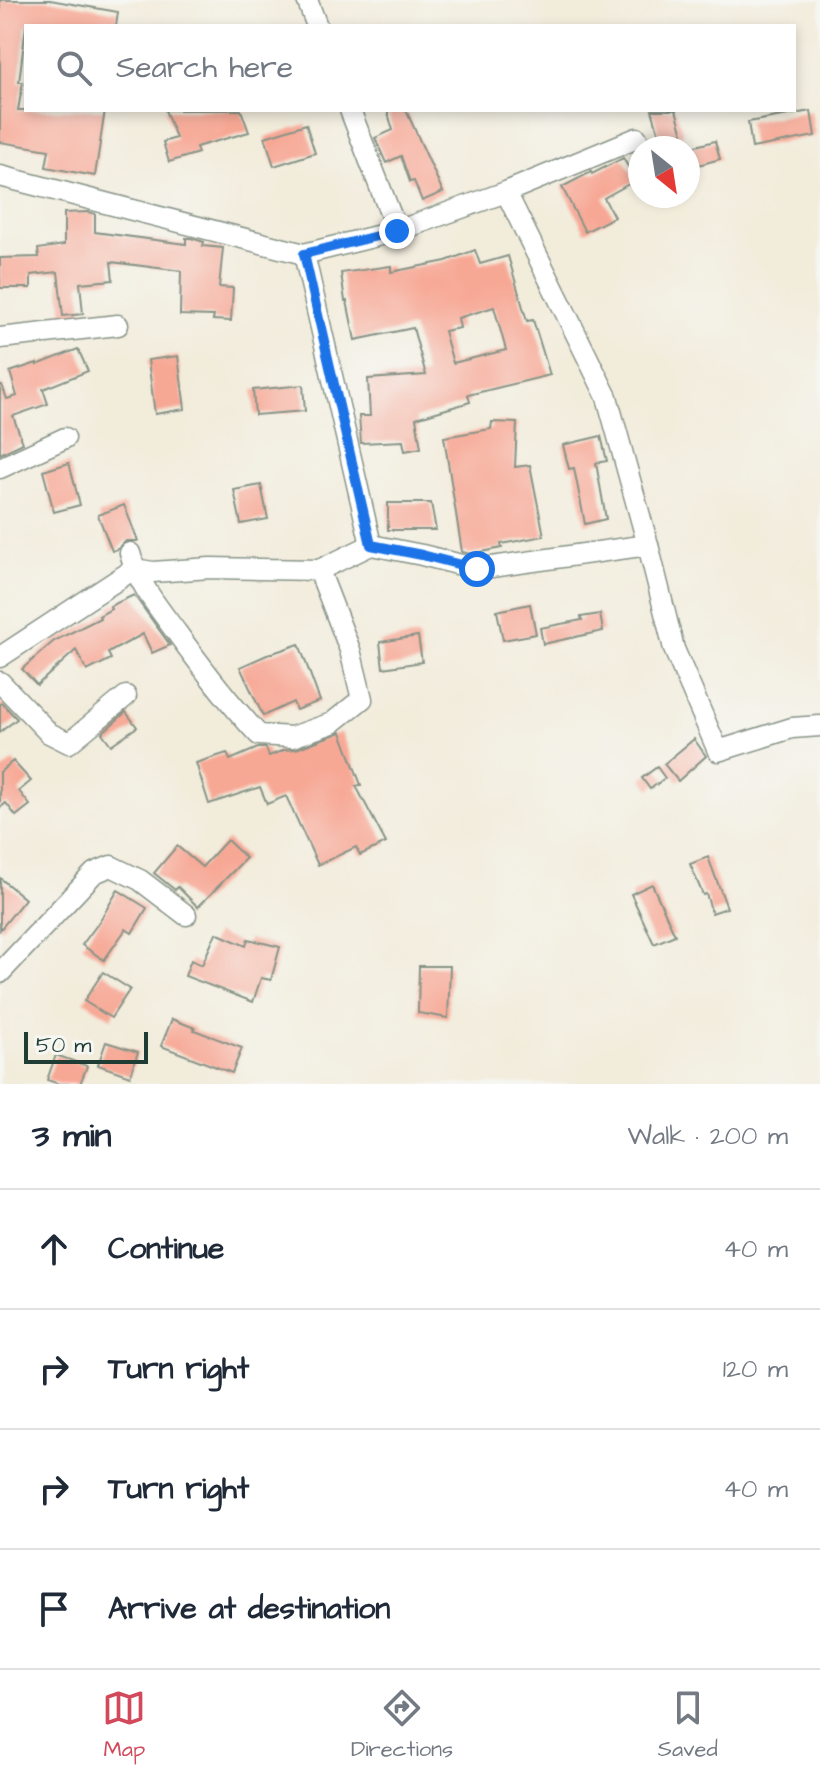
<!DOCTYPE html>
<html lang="en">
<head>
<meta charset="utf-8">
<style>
	body { margin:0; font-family:"Architects Daughter",sans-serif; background:#f6f6f7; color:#1f2937 }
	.compass { position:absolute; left:628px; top:136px; width:72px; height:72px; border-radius:50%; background:#fff; box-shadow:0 4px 12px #0003; rotate:150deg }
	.scale { position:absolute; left:24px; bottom:20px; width:124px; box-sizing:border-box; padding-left:8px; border:4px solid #1f3d34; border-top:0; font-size:22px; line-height:28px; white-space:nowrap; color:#1f3d34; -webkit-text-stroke:6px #f6f6f2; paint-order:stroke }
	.stop { position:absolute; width:24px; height:24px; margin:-18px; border:6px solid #1a73e8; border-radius:50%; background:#fff }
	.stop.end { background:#1a73e8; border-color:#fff; box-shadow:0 2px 8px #0008 }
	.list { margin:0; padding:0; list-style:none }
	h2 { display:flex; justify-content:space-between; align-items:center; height:104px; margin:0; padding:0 32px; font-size:34px }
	h2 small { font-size:26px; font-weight:400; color:#747a83 }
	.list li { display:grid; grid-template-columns:52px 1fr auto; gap:24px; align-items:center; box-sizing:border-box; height:120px; padding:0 32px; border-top:2px solid #e0e1e3 }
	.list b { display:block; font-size:30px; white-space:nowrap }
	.list em { font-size:26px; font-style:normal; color:#747a83 }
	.icon { flex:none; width:44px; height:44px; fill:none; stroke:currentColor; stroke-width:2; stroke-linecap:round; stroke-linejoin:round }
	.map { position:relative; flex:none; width:820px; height:1084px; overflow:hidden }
	.search { position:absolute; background:#fff; box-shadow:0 4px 12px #0003; left:24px; right:24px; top:24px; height:88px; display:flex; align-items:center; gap:20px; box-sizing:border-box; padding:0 28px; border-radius:0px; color:#747a83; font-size:30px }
	.sheet { height:584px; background:#fff }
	nav { display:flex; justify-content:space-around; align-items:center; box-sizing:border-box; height:112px; border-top:2px solid #e0e1e3; background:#fff; font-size:22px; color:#747a83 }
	nav a { display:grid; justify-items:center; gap:4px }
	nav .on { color:#d1495b }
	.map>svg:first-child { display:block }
	.building { fill:#f7a895; fill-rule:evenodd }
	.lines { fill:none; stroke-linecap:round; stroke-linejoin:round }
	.minor-casing { stroke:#889488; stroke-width:23 }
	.minor { stroke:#fff; stroke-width:20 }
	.route { stroke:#1a73e8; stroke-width:10 }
</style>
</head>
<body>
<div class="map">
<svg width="820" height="1084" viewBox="0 0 820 1084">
	<rect width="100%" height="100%" fill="#f6f6f2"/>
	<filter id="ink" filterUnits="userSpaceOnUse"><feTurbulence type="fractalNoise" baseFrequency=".0125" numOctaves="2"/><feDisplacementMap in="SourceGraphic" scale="16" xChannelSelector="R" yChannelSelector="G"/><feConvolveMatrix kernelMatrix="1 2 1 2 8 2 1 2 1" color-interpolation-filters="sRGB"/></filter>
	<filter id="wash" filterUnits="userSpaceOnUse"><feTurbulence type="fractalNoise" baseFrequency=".006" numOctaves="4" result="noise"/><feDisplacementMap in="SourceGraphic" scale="32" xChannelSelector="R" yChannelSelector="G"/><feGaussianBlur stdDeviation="1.8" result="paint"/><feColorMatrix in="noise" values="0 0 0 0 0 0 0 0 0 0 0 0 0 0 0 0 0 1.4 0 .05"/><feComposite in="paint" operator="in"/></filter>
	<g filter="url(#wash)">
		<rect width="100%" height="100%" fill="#f2ecdb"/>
		<g id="blocks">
			<!-- building -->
			<g class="building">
				<path d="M0,0H50L118,12L116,26H26L19,82H23L18,110H105L95,176L46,167L49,150L0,142Z"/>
				<path d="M165,110H241L249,132L196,147L198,153L169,162L163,142L176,138Z"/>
				<path d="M387,110H406L443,192L422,201L414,181L410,182L401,156L386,163L375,138L393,130Z"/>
				<path d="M652,110H676L683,134L661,141Z"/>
				<path d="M811,111L815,136L752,148L748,122Z"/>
				<path d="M306,124L315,153L274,166L265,137Z"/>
				<path d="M715,141L720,159L691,167L688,148Z"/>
				<path d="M623,158L636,180L604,198L614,217L585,232L562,187L591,172L592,174Z"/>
				<path d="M88,212L95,214V232L186,244V238H191L204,242L203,246L223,248L219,287L233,288L231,321L213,320L214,316L180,315L181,271L111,262L113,280L80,283L83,314L63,316L58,272L31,275V288H0V258L39,257L38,249L64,245V213Z"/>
				<path d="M475,250L480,264L508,256L527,321L533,320L550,375L468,395L470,402L416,418L421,448L405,451L403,441L361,443L359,416H370L368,379L426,375L413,328L355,340L347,301H345L341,273L391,266V272L446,261ZM494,307L506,350L453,363L444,331L460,328L458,318Z"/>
				<path d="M78,349L88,371L43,389L48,404L13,416L23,443L0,454V385H2L7,399L17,396L10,372L37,363V365Z"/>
				<path d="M178,356L185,409L155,414L148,360Z"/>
				<path d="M303,385L305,411L255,415L253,390Z"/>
				<path d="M492,422L517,423L515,467L530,465L544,536L501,544L502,548L471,554L462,552L444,437L491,429Z"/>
				<path d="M601,436L607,461L596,463L606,519L585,524L574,468L569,469L563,445Z"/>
				<path d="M69,463L80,505L54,512L43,471Z"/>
				<path d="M261,485L268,519L241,524L234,490Z"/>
				<path d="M388,503H431L436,530H388Z"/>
				<path d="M124,505L138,541H126L118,549L112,551L98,515Z"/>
				<path d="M134,595L170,645L152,653L143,634L108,653L111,659L87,671L76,650L37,685L22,669L54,641L100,618L99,616L111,609L110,606Z"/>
				<path d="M530,604L536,634L503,640L497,611Z"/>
				<path d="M600,614L603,631L543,644L540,628L582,620L581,617Z"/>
				<path d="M418,636L422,662L383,668L380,642Z"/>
				<path d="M299,644L320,701L296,710L293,702L263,716L240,667L267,655Z"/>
				<path d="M2,703L17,719L0,732V704Z"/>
				<path d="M126,712L137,727L111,745L102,733Z"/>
				<path d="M341,732L361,785L356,786L386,843L360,855L356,847L318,865L286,796L267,804L260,787L209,804L196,763L227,753L230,760L258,748H266L269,756L284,750L296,749Z"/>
				<path d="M694,739L706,756L678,781L664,764Z"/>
				<path d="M13,761L31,781L19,791L30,805L16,816L6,803L0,808V772Z"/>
				<path d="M657,767L665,778L650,789L642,778Z"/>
				<path d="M227,840L246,858L198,907L178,887L175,890L154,873L177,846L202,867Z"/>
				<path d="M708,857L727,908L712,913L706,894L703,895L690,864Z"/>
				<path d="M0,878L25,899L0,930Z"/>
				<path d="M652,884L675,935L654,944L631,894Z"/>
				<path d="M118,890L147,908L132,933L126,929L104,960L82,945L99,922Z"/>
				<path d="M216,933L246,946L248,939L280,947L271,980L261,978L253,1002L185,976L191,960L202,965Z"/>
				<path d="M419,966H450L448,1018L418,1013Z"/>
				<path d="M103,972L130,989L111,1018L84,1001Z"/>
				<path d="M172,1019L195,1028L194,1030L242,1048L232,1073L161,1046Z"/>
				<path d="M106,1042L138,1052L130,1076L98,1065Z"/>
				<path d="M56,1055L87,1066L80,1084H59L47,1080Z"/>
			</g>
		</g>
	</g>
	<g filter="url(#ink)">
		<use href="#blocks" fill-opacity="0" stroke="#889488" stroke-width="2"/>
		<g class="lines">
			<defs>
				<g id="minor">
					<path d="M307,0L317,26"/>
					<path d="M350,110L397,231"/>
					<path d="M0,176L304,254L397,231L506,192L637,138"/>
					<path d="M506,192L607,397L648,545L674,649L718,751L792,728L820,726"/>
					<path d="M304,254L371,545"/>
					<path d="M0,338L118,325"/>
					<path d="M0,468L65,438"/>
					<path d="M130,553C137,582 159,609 177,633C203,669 229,703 259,735L292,737L332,723L362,699L350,650L319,570"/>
					<path d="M0,657L134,569L153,572L210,568L319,570L371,545L422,555L477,569L648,545"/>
					<path d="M0,682L49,733L69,743L126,696"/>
					<path d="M0,973L94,873L111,866L140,880L186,915"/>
				</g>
			</defs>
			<!-- minor casing -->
			<use href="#minor" class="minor-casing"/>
			<!-- minor -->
			<use href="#minor" class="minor"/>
		</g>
	</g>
	<g class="lines" filter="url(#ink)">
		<!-- route -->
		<path class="route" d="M397,231L304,254L371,545L422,555L477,569"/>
	</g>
</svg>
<svg class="compass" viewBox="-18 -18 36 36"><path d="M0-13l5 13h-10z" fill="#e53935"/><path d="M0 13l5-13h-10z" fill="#747a83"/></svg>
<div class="scale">50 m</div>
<div class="stop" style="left:477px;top:569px"></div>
<div class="stop end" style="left:397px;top:231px"></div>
<div class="search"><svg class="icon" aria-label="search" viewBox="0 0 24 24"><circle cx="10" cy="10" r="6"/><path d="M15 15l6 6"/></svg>Search here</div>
</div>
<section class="sheet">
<h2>3 min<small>Walk · 200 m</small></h2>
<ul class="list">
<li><svg class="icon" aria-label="ahead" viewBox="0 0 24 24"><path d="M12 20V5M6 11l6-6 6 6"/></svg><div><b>Continue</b></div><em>40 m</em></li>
<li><svg class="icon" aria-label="right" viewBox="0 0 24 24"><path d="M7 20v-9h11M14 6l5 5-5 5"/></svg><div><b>Turn right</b></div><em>120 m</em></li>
<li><svg class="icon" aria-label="right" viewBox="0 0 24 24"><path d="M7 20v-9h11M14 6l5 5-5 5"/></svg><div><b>Turn right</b></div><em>40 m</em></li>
<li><svg class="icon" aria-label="arrive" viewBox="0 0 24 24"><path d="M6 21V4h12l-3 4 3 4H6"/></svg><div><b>Arrive at destination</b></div></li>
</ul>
</section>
<nav>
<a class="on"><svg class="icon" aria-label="map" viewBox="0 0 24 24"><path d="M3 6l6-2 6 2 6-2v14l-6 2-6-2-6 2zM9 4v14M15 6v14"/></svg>Map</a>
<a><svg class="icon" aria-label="directions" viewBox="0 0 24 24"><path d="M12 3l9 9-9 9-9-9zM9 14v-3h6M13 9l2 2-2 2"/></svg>Directions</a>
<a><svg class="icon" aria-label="saved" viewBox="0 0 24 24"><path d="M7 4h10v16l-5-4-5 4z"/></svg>Saved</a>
</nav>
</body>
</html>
